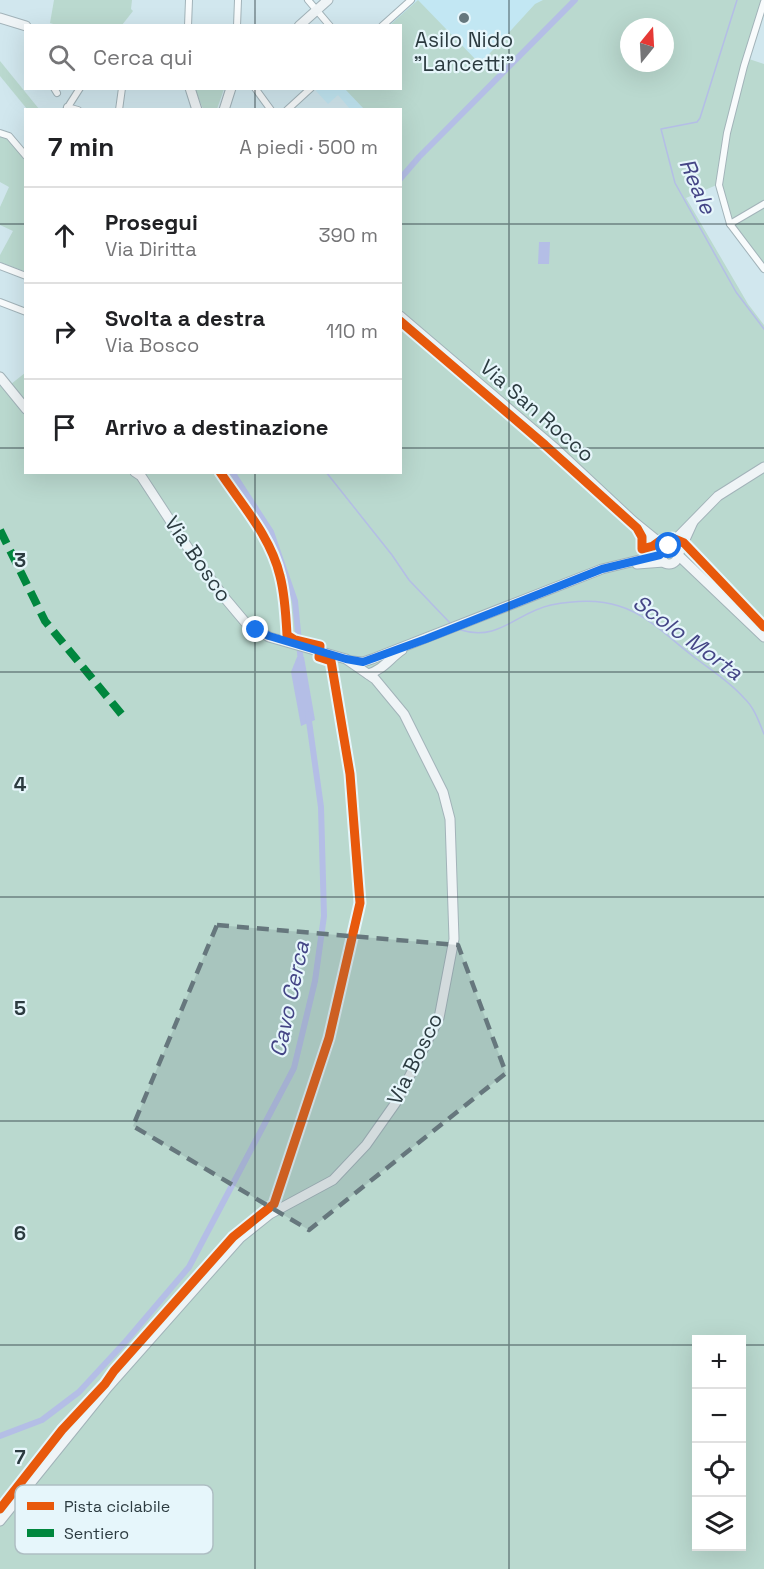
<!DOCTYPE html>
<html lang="it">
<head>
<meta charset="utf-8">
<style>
	body { margin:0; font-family:"Space Grotesk",sans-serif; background:#f6f6f6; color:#202124 }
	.controls { position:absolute; right:18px; bottom:18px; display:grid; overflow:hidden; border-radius:0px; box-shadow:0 6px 24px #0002 }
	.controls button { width:54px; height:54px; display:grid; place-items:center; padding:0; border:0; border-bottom:2px solid #e0e0e0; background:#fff; color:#202124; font:30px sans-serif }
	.compass { position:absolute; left:620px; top:18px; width:54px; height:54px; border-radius:50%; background:#fff; box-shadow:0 6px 24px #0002; rotate:18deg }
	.stop { position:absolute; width:18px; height:18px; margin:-14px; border:4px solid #1a73e8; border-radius:50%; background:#fff }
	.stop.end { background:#1a73e8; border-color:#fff; box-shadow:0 2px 6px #0008 }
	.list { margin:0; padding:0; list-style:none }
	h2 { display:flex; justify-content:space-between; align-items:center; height:78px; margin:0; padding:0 24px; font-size:26px }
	h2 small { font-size:20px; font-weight:400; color:#757577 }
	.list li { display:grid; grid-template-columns:39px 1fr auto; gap:18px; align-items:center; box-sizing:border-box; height:96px; padding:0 24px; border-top:2px solid #e0e0e0 }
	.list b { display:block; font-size:22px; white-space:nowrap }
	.list p { margin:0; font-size:20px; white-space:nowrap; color:#757577 }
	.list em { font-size:20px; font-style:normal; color:#757577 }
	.icon { flex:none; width:33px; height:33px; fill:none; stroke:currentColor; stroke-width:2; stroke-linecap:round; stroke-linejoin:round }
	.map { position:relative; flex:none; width:764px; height:1569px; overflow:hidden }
	.search { position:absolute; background:#fff; box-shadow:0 6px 24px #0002; left:24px; top:24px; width:378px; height:66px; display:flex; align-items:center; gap:15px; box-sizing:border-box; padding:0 21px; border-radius:0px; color:#757577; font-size:22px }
	.panel { position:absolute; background:#fff; box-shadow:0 6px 24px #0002; left:24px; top:108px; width:378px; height:366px; border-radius:0px }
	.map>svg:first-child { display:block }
	.built { fill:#c2e7f3 }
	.green { fill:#bad9cf; fill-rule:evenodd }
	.water { fill:#b4bee6 }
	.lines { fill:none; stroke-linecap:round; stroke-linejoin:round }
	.stream { stroke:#b4bee6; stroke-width:1.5 }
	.canal { stroke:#b4bee6; stroke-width:6 }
	.street-casing { stroke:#a2b3b9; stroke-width:8 }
	.secondary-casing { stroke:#a2b3b9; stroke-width:11 }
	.street { stroke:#f8fbfc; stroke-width:6 }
	.secondary { stroke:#eff4f6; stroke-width:9 }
	.quiet { stroke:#00873e; stroke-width:8; stroke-dasharray:15 8; stroke-linecap:butt }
	.cycleway-casing { stroke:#e6f6fb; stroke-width:13 }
	.cycleway { stroke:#e8590c; stroke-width:9 }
	.route { stroke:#1a73e8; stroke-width:8 }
	.marked { fill:#66777d; fill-opacity:0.2; stroke:#66777d; stroke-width:4.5; stroke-dasharray:12 8; stroke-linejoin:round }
	.grid { fill:none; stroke:#2c3b40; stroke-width:1.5; stroke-opacity:0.55 }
	.poi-dot { fill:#66777d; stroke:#e6f6fb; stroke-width:2 }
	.labels { text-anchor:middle; stroke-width:4.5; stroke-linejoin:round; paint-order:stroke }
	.poi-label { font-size:21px; fill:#2c3b40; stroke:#e6f6fb }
	.street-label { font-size:21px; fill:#2c3b40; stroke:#e6f6fb }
	.water-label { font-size:22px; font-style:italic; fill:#444586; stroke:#e6f6fb }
	.key { fill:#e6f6fb; stroke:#aebec3; stroke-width:1.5 }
	.key-label { font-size:16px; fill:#2c3b40 }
	.grid-label { font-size:20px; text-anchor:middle; font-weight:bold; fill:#2c3b40; stroke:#e6f6fb; stroke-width:4.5; stroke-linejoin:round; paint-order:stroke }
</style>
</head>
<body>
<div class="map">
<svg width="764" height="1569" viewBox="0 0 764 1569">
	<rect width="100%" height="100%" fill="#d1e7ee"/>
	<!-- built -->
	<path class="built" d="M409,0H556L401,163L400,110L350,109L338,95L328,104L316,91L318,88H400V26L383,25Z"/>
	<!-- green -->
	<g class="green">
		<path d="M54,0H132L131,9L133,11L122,25L60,26L50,23Z"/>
		<path d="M418,0L480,64L535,4L543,0H764L749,59L764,64V268L730,224L719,184L686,198L748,304L764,325V1569H0V371L11,384L25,373L26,472H400V110L364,109L345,89L400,88V26L390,25ZM629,27H665V63H629ZM696,1340H742V1546H696Z"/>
		<path d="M0,61L39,109H27L0,76Z"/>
		<path d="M195,89H224L217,109H203Z"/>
		<path d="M0,136L8,138L25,161L26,266L24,271L0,262V255L13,231L0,225V207L9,187L0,182Z"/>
	</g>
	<!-- water -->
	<g class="water">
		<path d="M539,242H550L549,264H538Z"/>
		<path d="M297,657H304L315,720L301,726L291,672Z"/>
	</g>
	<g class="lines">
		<!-- stream -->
		<g class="stream">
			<path d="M737,0L700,118L697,122L661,129L675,183L736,292L764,329"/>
			<path d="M326,472L392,555L409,580L451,624"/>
			<path d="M461,630C499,642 517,612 551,605C572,601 598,599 619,606C649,615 673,642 698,660C714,672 731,683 744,698C754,707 759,722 764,734"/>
		</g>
		<!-- canal -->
		<g class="canal">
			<path d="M400,179L419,157L575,0"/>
			<path d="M232,472L271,532L295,601L301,663"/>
			<path d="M0,1436L42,1420L79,1392L126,1341L189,1267L294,1068L315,981L324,916L321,807L308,714"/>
		</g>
		<defs>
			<g id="street">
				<path d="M308,0L330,26"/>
				<path d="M764,2L744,66L727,133L719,185L730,224L764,269"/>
				<path d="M188,26L189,0"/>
				<path d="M237,26L238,0"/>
				<path d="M382,26L411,0"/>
				<path d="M54,88L57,93"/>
				<path d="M255,88L271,110"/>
				<path d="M67,107L78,110"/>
				<path d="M66,110L80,88"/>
				<path d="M119,110L122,88"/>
				<path d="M287,110L311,88"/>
				<path d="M0,133L9,136L26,156"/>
				<path d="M730,224L764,204"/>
				<path d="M0,266L26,276"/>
				<path d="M0,302L26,312"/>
			</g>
			<g id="secondary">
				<path d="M0,18L26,26"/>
				<path d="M299,26L328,0"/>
				<path d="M190,88L197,110"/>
				<path d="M224,110L231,88"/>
				<path d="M400,316L556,449L633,521L665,547"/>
				<path d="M0,377L26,409"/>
				<path d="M693,522L678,555L764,637"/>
				<path d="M669,546L718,496L764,467"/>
				<circle cx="669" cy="555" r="9"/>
				<path d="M637,564L664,562"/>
				<path d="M352,661L363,662L372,659L602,569L660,555L645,536"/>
				<path d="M368,674C383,670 390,658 402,650"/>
				<path d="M0,1521L108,1387L240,1238L270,1214L333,1180L366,1145L397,1101L439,1018L454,939L450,819L443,792L404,714L375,679L346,659L269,637L245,622L224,597L192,554L141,476L135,472"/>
			</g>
		</defs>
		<!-- street casing -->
		<use href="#street" class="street-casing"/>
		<!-- secondary casing -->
		<use href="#secondary" class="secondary-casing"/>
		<!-- street -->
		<use href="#street" class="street"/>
		<!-- secondary -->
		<use href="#secondary" class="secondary"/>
		<!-- quiet -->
		<path class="quiet" d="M0,530L45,621L123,716"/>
		<defs>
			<g id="cycleway">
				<path d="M400,321L545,445L637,528L642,537V549L653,546L660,541H666L672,538L684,543L764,627"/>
				<path d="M0,1509L62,1430L105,1384L114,1371L233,1237L274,1204L329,1038L360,903L350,774L331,661L319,657L320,646L295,640L287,635C286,616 285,595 280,576C271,537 242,505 220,472"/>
			</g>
		</defs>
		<!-- cycleway casing -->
		<use href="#cycleway" class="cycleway-casing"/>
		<!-- cycleway -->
		<use href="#cycleway" class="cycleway"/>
	</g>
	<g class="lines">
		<!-- route -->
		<path class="route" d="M256,630L269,636L346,659L363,662L426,639L602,569L660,555L663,548L669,546"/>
	</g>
	<!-- marked area -->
	<path class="marked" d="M217,925L458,945L506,1073L309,1230L133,1126Z"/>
	<!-- grid -->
	<path class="grid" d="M255,0V26M509,0V1569M255,88V110M0,224H26M400,224H764M0,448H26M400,448H764M255,472V1569M0,672H764M0,897H764M0,1121H764M0,1345H696M742,1345H764"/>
	<!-- markers -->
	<circle class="poi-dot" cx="464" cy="18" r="6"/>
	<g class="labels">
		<!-- poi labels -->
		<g class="poi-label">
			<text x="464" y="47">Asilo Nido<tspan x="464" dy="24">"Lancetti"</tspan></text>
		</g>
		<!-- street labels -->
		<g class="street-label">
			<text transform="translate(537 411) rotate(41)" y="7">Via San Rocco</text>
			<text transform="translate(198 559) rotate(55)" y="7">Via Bosco</text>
			<text transform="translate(415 1059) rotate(-64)" y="7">Via Bosco</text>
		</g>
		<!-- water labels -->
		<g class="water-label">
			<text transform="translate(698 186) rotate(66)" y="8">Reale</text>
			<text transform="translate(688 637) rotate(36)" y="8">Scolo Morta</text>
			<text transform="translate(289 999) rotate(-78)" y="8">Cavo Cerca</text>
		</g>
	</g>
	<!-- legend -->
	<rect x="15" y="1485" width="198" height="69" rx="9" class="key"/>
	<rect x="27" y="1502" width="27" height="8" fill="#e8590c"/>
	<rect x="27" y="1529" width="27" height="8" fill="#00873e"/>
	<g class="key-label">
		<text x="64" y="1512">Pista ciclabile</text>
		<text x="64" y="1539">Sentiero</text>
	</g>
	<g class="grid-label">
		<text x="20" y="567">3</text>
		<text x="20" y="791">4</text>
		<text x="20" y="1015">5</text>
		<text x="20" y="1240">6</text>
		<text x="20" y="1464">7</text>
	</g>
</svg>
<div class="controls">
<button>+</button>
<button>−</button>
<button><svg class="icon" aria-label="locate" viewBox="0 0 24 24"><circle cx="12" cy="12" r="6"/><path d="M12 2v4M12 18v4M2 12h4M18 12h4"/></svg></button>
<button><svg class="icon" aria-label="layers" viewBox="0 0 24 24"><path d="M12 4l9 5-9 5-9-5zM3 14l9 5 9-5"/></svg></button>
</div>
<svg class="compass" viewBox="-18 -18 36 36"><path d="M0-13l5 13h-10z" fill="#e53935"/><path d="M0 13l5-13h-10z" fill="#757577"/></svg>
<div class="stop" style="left:669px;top:546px"></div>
<div class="stop end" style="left:256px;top:630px"></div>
<div class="search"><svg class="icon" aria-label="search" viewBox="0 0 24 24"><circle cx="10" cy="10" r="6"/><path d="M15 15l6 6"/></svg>Cerca qui</div>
<section class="panel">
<h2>7 min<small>A piedi · 500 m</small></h2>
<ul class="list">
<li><svg class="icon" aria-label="ahead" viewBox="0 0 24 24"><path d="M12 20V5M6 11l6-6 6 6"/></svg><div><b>Prosegui</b><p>Via Diritta</p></div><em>390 m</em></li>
<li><svg class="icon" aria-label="right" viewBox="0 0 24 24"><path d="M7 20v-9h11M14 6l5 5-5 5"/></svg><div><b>Svolta a destra</b><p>Via Bosco</p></div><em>110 m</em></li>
<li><svg class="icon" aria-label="arrive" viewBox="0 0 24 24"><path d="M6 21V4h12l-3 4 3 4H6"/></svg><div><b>Arrivo a destinazione</b></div></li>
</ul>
</section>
</div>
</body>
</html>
